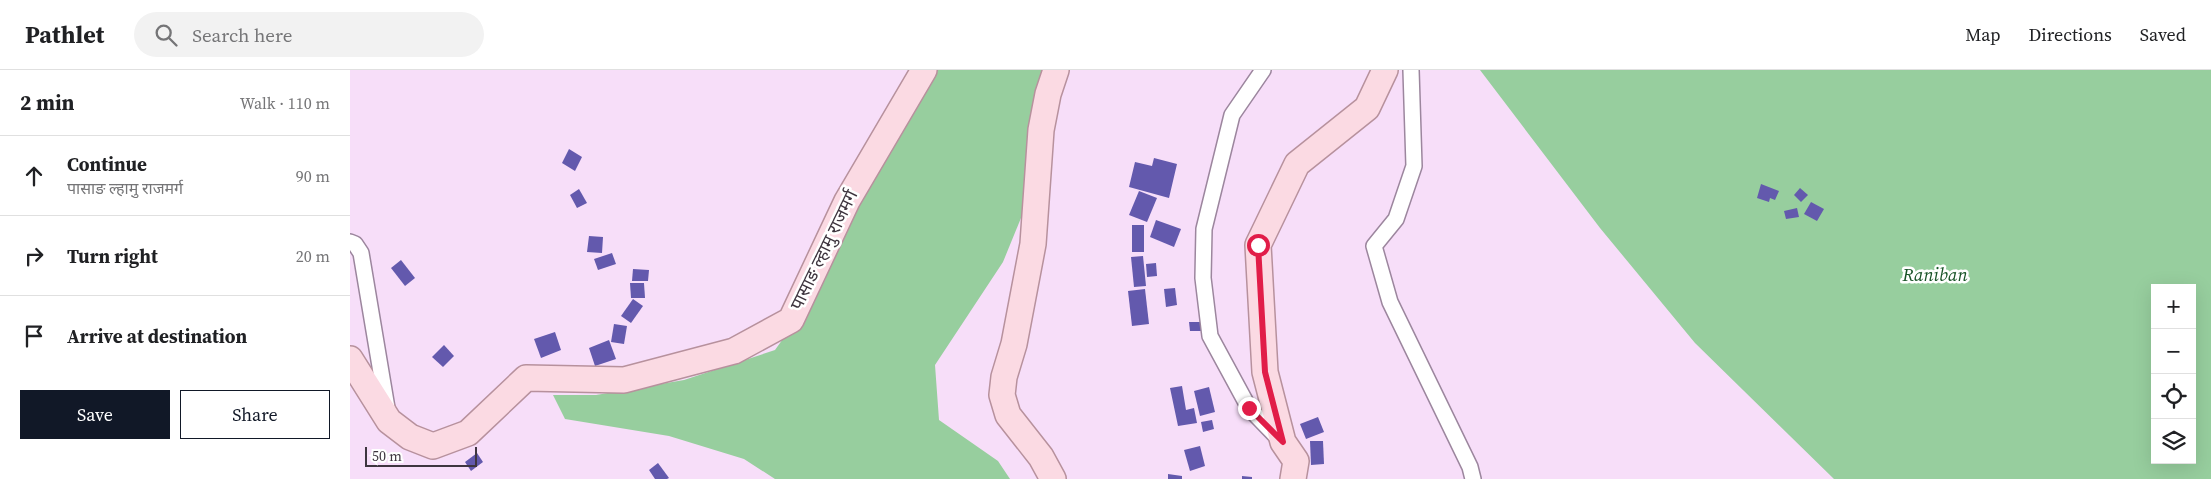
<!DOCTYPE html>
<html lang="en">
<head>
<meta charset="utf-8">
<style>
	body { margin:0; font-family:"Source Serif 4","Noto Sans Devanagari",serif; background:#f2f2f2; color:#202124 }
	.controls { position:absolute; right:15px; bottom:15px; display:grid; overflow:hidden; border-radius:0px; box-shadow:0 5px 20px #0002 }
	.controls button { width:45px; height:45px; display:grid; place-items:center; padding:0; border:0; border-bottom:1px solid #e0e0e0; background:#fff; color:#202124; font:25px sans-serif }
	.scale { position:absolute; left:15px; bottom:12px; width:112px; box-sizing:border-box; padding-left:5px; border:2px solid #3e353f; border-top:0; font-size:14px; line-height:18px; white-space:nowrap; color:#3e353f; -webkit-text-stroke:4px #fff; paint-order:stroke }
	.stop { position:absolute; width:15px; height:15px; margin:-11px; border:4px solid #e11d48; border-radius:50%; background:#fff }
	.stop.end { background:#e11d48; border-color:#fff; box-shadow:0 1px 5px #0008 }
	.list { margin:0; padding:0; list-style:none }
	h2 { display:flex; justify-content:space-between; align-items:center; height:65px; margin:0; padding:0 20px; font-size:21px }
	h2 small { font-size:16px; font-weight:400; color:#757577 }
	.list li { display:grid; grid-template-columns:32px 1fr auto; gap:15px; align-items:center; box-sizing:border-box; height:80px; padding:0 20px; border-top:1px solid #e0e0e0 }
	.list b { display:block; font-size:19px; white-space:nowrap }
	.list p { margin:0; font-size:16px; white-space:nowrap; color:#757577 }
	.list em { font-size:16px; font-style:normal; color:#757577 }
	.actions { display:flex; gap:10px; padding:15px 20px }
	.actions a { flex:1; padding:11px 0; border:1px solid #111827; border-radius:0px; text-align:center; font-size:18px; color:#111827 }
	.actions .main { background:#111827; color:#fff }
	.icon { flex:none; width:28px; height:28px; fill:none; stroke:currentColor; stroke-width:2; stroke-linecap:round; stroke-linejoin:round }
	.map { position:relative; flex:none; width:1861px; height:409px; overflow:hidden }
	header { display:flex; align-items:center; gap:30px; box-sizing:border-box; height:70px; padding:0 25px; background:#fff; border-bottom:1px solid #e0e0e0 }
	header strong { font-size:24px }
	nav { display:flex; gap:28px; margin-inline-start:auto; font-size:18px }
	.search { width:350px; height:45px; background:#f2f2f2; display:flex; align-items:center; gap:12px; box-sizing:border-box; padding:0 18px; border-radius:28px; color:#757577; font-size:19px }
	main { display:flex }
	aside { flex:1; background:#fff }
	.map>svg:first-child { display:block }
	.green { fill:#97ce9e; fill-rule:evenodd }
	.building { fill:#6359ad }
	.lines { fill:none; stroke-linecap:round; stroke-linejoin:round }
	.minor-casing { stroke:#9c869e; stroke-width:18 }
	.primary-casing { stroke:#b7919d; stroke-width:28 }
	.minor { stroke:#fff; stroke-width:15 }
	.primary { stroke:#fbdae3; stroke-width:25 }
	.route { stroke:#e11d48; stroke-width:6 }
	.labels { text-anchor:middle; stroke-width:5; stroke-linejoin:round; paint-order:stroke }
	.street-label { font-size:18px; fill:#3e353f; stroke:#fff }
	.park-label { font-size:18px; font-style:italic; fill:#175326; stroke:#fff }
</style>
</head>
<body>
<header>
<strong>Pathlet</strong>
<div class="search"><svg class="icon" aria-label="search" viewBox="0 0 24 24"><circle cx="10" cy="10" r="6"/><path d="M15 15l6 6"/></svg>Search here</div>
<nav><a>Map</a><a>Directions</a><a>Saved</a></nav>
</header>
<main>
<aside>
<h2>2 min<small>Walk · 110 m</small></h2>
<ul class="list">
<li><svg class="icon" aria-label="ahead" viewBox="0 0 24 24"><path d="M12 20V5M6 11l6-6 6 6"/></svg><div><b>Continue</b><p>पासाङ ल्हामु राजमर्ग</p></div><em>90 m</em></li>
<li><svg class="icon" aria-label="right" viewBox="0 0 24 24"><path d="M7 20v-9h11M14 6l5 5-5 5"/></svg><div><b>Turn right</b></div><em>20 m</em></li>
<li><svg class="icon" aria-label="arrive" viewBox="0 0 24 24"><path d="M6 21V4h12l-3 4 3 4H6"/></svg><div><b>Arrive at destination</b></div></li>
</ul>
<div class="actions"><a class="main">Save</a><a>Share</a></div>
</aside>
<div class="map">
<svg width="1861" height="409" viewBox="0 0 1861 409">
	<rect width="100%" height="100%" fill="#f7def9"/>
	<!-- green -->
	<g class="green">
		<path d="M583,0H697L673,143L653,192L585,295L589,350L648,391L660,409H425L394,389L319,366L215,349L203,325H246L334,310L425,280L475,210L504,127Z"/>
		<path d="M1130,0H1861V409H1484L1345,273L1250,158ZM1805,218H1842V390H1805Z"/>
	</g>
	<!-- building -->
	<g class="building">
		<path d="M219,79L232,87L225,101L212,93Z"/>
		<path d="M804,88L827,94L819,128L779,117L785,92L802,96Z"/>
		<path d="M1411,114L1429,121L1425,130L1420,128L1419,132L1407,128Z"/>
		<path d="M1450,118L1458,125L1451,132L1444,125Z"/>
		<path d="M229,119L237,133L227,138L220,125Z"/>
		<path d="M789,121L807,128L797,152L779,145Z"/>
		<path d="M1461,132L1474,139L1467,151L1454,144Z"/>
		<path d="M1447,138L1449,147L1436,149L1434,141Z"/>
		<path d="M806,150L831,159L824,177L800,167Z"/>
		<rect x="782" y="155" width="12" height="27"/>
		<path d="M239,166L253,167L252,183L237,182Z"/>
		<path d="M262,183L266,194L248,200L244,189Z"/>
		<path d="M793,186L796,216L784,217L781,187Z"/>
		<path d="M51,190L65,208L55,216L41,198Z"/>
		<path d="M806,193L807,206L797,207L796,194Z"/>
		<path d="M283,199L299,200L298,211H282Z"/>
		<path d="M280,213H294L295,228H281Z"/>
		<path d="M825,218L827,235L816,237L814,219Z"/>
		<path d="M795,219L799,254L782,256L778,221Z"/>
		<path d="M283,229L293,236L281,253L271,246Z"/>
		<path d="M839,252H851V261H840Z"/>
		<path d="M264,254L277,256L274,274L261,272Z"/>
		<path d="M205,262L211,280L191,288L184,269Z"/>
		<path d="M259,270L266,289L245,296L239,278Z"/>
		<path d="M94,275L104,286L93,297L82,287Z"/>
		<path d="M832,316L836,340L844,338L847,353L828,356L820,318Z"/>
		<path d="M859,317L865,342L850,346L844,321Z"/>
		<path d="M968,347L974,362L956,369L950,354Z"/>
		<path d="M862,350L864,359L853,362L851,352Z"/>
		<path d="M960,371H973L974,394L961,395Z"/>
		<path d="M850,376L855,396L840,401L834,380Z"/>
		<path d="M127,383L133,392L121,401L115,392Z"/>
		<path d="M308,393L319,408L317,409H305L299,400Z"/>
		<path d="M818,404L832,406V409H818Z"/>
		<path d="M892,406L902,407V409H892Z"/>
	</g>
	<g class="lines">
		<defs>
			<g id="minor">
				<path d="M913,0L882,45L854,159L853,208L860,266L899,338L930,370"/>
				<path d="M1061,0L1064,96L1046,149L1024,176L1040,232L1120,397L1123,409"/>
				<path d="M0,172L5,174L11,183L37,338"/>
			</g>
			<g id="primary">
				<path d="M0,289L39,351L60,367L83,376L118,363L176,308L274,310L384,281L441,250L497,131L574,0"/>
				<path d="M703,409L691,387L658,345L652,325L654,307L664,274L683,174L691,60L698,24L706,0"/>
				<path d="M943,409L946,391L933,372L915,302L908,175L947,94L1017,38L1035,0"/>
			</g>
		</defs>
		<!-- minor casing -->
		<use href="#minor" class="minor-casing"/>
		<!-- primary casing -->
		<use href="#primary" class="primary-casing"/>
		<!-- minor -->
		<use href="#minor" class="minor"/>
		<!-- primary -->
		<use href="#primary" class="primary"/>
	</g>
	<g class="lines">
		<!-- route -->
		<path class="route" d="M899,338L933,372L915,302L908,175"/>
	</g>
	<g class="labels">
		<!-- street labels -->
		<g class="street-label">
			<text transform="translate(474 180) rotate(-64)" y="6">पासाङ ल्हामु राजमर्ग</text>
		</g>
		<!-- park labels -->
		<g class="park-label">
			<text x="1585" y="211">Raniban</text>
		</g>
	</g>
</svg>
<div class="controls">
<button>+</button>
<button>−</button>
<button><svg class="icon" aria-label="locate" viewBox="0 0 24 24"><circle cx="12" cy="12" r="6"/><path d="M12 2v4M12 18v4M2 12h4M18 12h4"/></svg></button>
<button><svg class="icon" aria-label="layers" viewBox="0 0 24 24"><path d="M12 4l9 5-9 5-9-5zM3 14l9 5 9-5"/></svg></button>
</div>
<div class="scale">50 m</div>
<div class="stop" style="left:908px;top:175px"></div>
<div class="stop end" style="left:899px;top:338px"></div>
</div>
</main>
</body>
</html>
